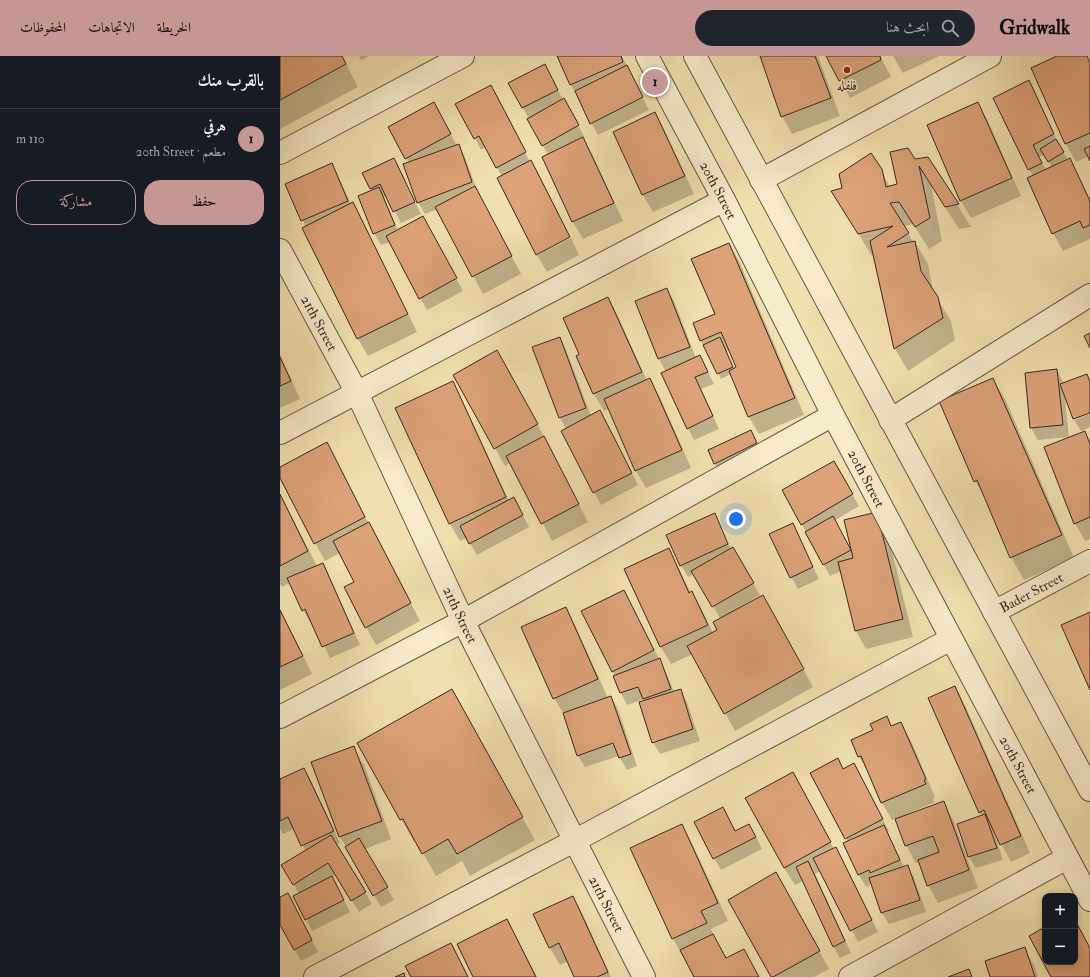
<!DOCTYPE html>
<html lang="ar">
<head>
<meta charset="utf-8">
<style>
	body { margin:0; font-family:"IM FELL Double Pica",Amiri,serif; background:#20242c; color:#f1f3f6; direction:rtl }
	.controls { position:absolute; right:12px; bottom:12px; display:grid; overflow:hidden; border-radius:8px; box-shadow:0 2px 10px #0003 }
	.controls button { width:36px; height:36px; display:grid; place-items:center; padding:0; border:0; border-bottom:1px solid #363941; background:#171b24; color:#f1f3f6; font:20px sans-serif }
	.you { position:absolute; left:456px; top:463px; width:14px; height:14px; margin:-10px; border:3px solid #fff; border-radius:50%; background:#1a73e8; box-shadow:0 0 0 6px #1a73e833 }
	.badge { display:grid; place-items:center; width:26px; height:26px; border-radius:50%; background:#c59692; color:#111; font-size:13px; font-weight:700 }
	.pin { position:absolute; translate:-50% -50%; border:2px solid #fff; box-shadow:0 1px 4px #0006 }
	.list { margin:0; padding:0; list-style:none }
	h2 { display:flex; justify-content:space-between; align-items:center; height:52px; margin:0; padding:0 16px; font-size:17px }
	h2 small { font-size:13px; font-weight:400; color:#9ea1a6 }
	.list li { display:grid; grid-template-columns:26px 1fr auto; gap:12px; align-items:center; box-sizing:border-box; height:60px; padding:0 16px; border-top:1px solid #363941 }
	.list b { display:block; font-size:15px; white-space:nowrap }
	.list p { margin:0; font-size:13px; white-space:nowrap; color:#9ea1a6 }
	.list em { font-size:13px; font-style:normal; color:#9ea1a6 }
	.actions { display:flex; gap:8px; padding:12px 16px }
	.actions a { flex:1; padding:9px 0; border:1px solid #c59692; border-radius:16px; text-align:center; font-size:14px; color:#c59692 }
	.actions .main { background:#c59692; color:#111 }
	.icon { flex:none; width:22px; height:22px; fill:none; stroke:currentColor; stroke-width:2; stroke-linecap:round; stroke-linejoin:round }
	.map { position:relative; flex:none; width:810px; height:921px; overflow:hidden; direction:ltr }
	header { display:flex; align-items:center; gap:24px; box-sizing:border-box; height:56px; padding:0 20px; background:#c59692; color:#111 }
	header strong { font-size:19px }
	nav { display:flex; gap:22px; margin-inline-start:auto; font-size:14px }
	.search { width:280px; height:36px; background:#20242c; display:flex; align-items:center; gap:10px; box-sizing:border-box; padding:0 14px; border-radius:22px; color:#9ea1a6; font-size:15px }
	main { display:flex }
	aside { flex:1; background:#171b24 }
	.map>svg:first-child { display:block }
	.shadow { fill:#0003; fill-rule:evenodd }
	.building { fill:#dda278; stroke:#372721 }
	.lines { fill:none; stroke-linecap:round; stroke-linejoin:round }
	.minor-casing { stroke:#654; stroke-width:24 }
	.minor { stroke:#f6ebcb; stroke-width:22 }
	.poi-dot { fill:#8f2418; stroke:#f6ebcb; stroke-width:1.5 }
	.labels { text-anchor:middle; stroke-width:3; stroke-linejoin:round; paint-order:stroke }
	.poi-label { font-size:14px; fill:#372721; stroke:#f6ebcb }
	.street-label { font-size:14px; fill:#372721; stroke:#f6ebcb }
</style>
</head>
<body>
<header>
<strong>Gridwalk</strong>
<div class="search"><svg class="icon" aria-label="search" viewBox="0 0 24 24"><circle cx="10" cy="10" r="6"/><path d="M15 15l6 6"/></svg>ابحث هنا</div>
<nav><a>الخريطة</a><a>الاتجاهات</a><a>المحفوظات</a></nav>
</header>
<main>
<div class="map">
<svg width="810" height="921" viewBox="0 0 810 921">
	<rect width="100%" height="100%" fill="#f1e0af"/>
	<filter id="stains"><feTurbulence type="fractalNoise" baseFrequency=".005" numOctaves="4"/><feColorMatrix values="0 0 0 0 .2 0 0 0 0 .09 0 0 0 0 .02 0 0 0 .5 -.17"/></filter>
	<radialGradient id="worn" r=".72"><stop offset=".6" stop-color="#630" stop-opacity="0"/><stop offset="1" stop-color="#630" stop-opacity=".3"/></radialGradient>
	<!-- shadow -->
	<g class="shadow">
		<path d="M0,0H62L78,31L0,73Z"/>
		<path d="M79,0H89L81,4Z"/>
		<path d="M278,0H342L369,54L318,79L291,29Z"/>
		<path d="M481,0H538L560,60L512,78L502,60Z"/>
		<path d="M547,0H600L611,21L570,42Z"/>
		<path d="M613,0H659L623,17Z"/>
		<path d="M779,0H807L810,5V103L809,100L796,106L786,88L752,12Z"/>
		<path d="M271,21L283,44L291,56L305,82L303,83L313,100L343,165L303,183L293,166L263,101L268,99L230,27Z"/>
		<path d="M755,38L780,91L787,102L781,106L782,107L790,103L810,143V183L783,195L773,177L753,120L749,113ZM764,99L772,111L766,114L759,101Z"/>
		<path d="M217,43L250,106L261,123L290,180L256,197L222,121L206,91L201,94L195,82Z"/>
		<path d="M698,48L708,65L741,140L691,162L681,145L648,70Z"/>
		<path d="M375,57L385,75L414,138L373,156L363,139L334,76Z"/>
		<path d="M160,59L177,90L178,89L185,101L198,137L241,218L203,238L158,153L145,158L138,146L129,107L109,71Z"/>
		<path d="M648,102L691,171L679,173L651,129L662,185L649,193L633,168L624,170L633,186H635L648,208L653,235L671,265L675,284L628,315L615,293L595,199L592,200L552,135L564,133L601,114L610,131L618,129L634,105Z"/>
		<path d="M113,103L141,158L121,167L107,140L104,141L118,175L149,173L183,235L147,254L110,186L101,189L94,177L92,135L91,132Z"/>
		<path d="M52,108L58,120L71,148L82,165L137,276L88,300L78,283L23,172L26,171L6,128Z"/>
		<path d="M291,182L299,199L267,216L257,199Z"/>
		<path d="M449,188L459,205L524,359L479,378L469,361L451,318L441,323L421,285L436,259ZM450,294L457,312L454,313L446,296Z"/>
		<path d="M387,234L394,245L416,302L420,300L434,328L421,333L439,373L414,384L408,372L386,316L379,303L357,246Z"/>
		<path d="M328,242L338,260L367,325L370,324L380,341L411,412L366,432L356,415L329,353L324,355L314,338L297,300L301,299Z"/>
		<path d="M280,282L286,294L311,360L326,368L358,429L321,449L282,375L286,373L280,362L254,291Z"/>
		<path d="M0,298L20,343L0,352Z"/>
		<path d="M227,313L267,386L308,466L272,485L231,406L225,410L215,392Z"/>
		<path d="M777,314L784,328L807,319L810,325V356L794,362V364L785,342L789,381L758,384L751,372Z"/>
		<path d="M713,323L726,345L794,502L744,524L731,501L708,447L695,425Z"/>
		<path d="M172,327L182,344L229,445L234,442L249,471L197,499L187,482L180,485L170,468Z"/>
		<path d="M810,358V371L801,375L794,364Z"/>
		<path d="M804,376L810,386V483L805,485L795,467Z"/>
		<path d="M474,381L479,393L438,413L435,407Z"/>
		<path d="M56,405L140,565L96,589L86,571L76,527L60,497L45,505L0,420V412Z"/>
		<path d="M553,406L579,450L554,465L573,499L597,458L607,475L633,581L586,593L576,575L561,515L550,520L503,434Z"/>
		<path d="M0,438L37,510L42,508L49,520L80,589L50,602L32,565L30,566L23,554L10,527L2,531L0,528Z"/>
		<path d="M434,458L451,493L452,492L480,539L458,552L459,553L493,558L533,631L455,675L413,598L391,608L381,591L345,513L388,493L398,511L411,537H412L422,554L433,577L438,574L441,564L414,518L408,521L401,509Z"/>
		<path d="M512,468L539,523L518,533L511,521Z"/>
		<path d="M285,552L295,569L328,642L331,641L338,653L357,710L347,714L339,700L305,711L298,700L285,660L274,642Z"/>
		<path d="M0,553L32,618L0,634Z"/>
		<path d="M353,553L386,616L394,636L400,634L407,646L420,685L380,698L373,686L364,643L347,649L341,637L333,615Z"/>
		<path d="M675,631L685,649L750,797L731,806L714,774H713L723,804L696,812L689,801L702,761L700,756Z"/>
		<path d="M184,657L255,784L190,820L182,805L156,820L136,785L134,786L78,687Z"/>
		<path d="M606,661L612,671L621,667L631,685L655,741L653,742L655,746L629,757V759L663,746L673,764L698,832L658,847L648,829L640,806L636,807L626,789L616,762L612,764L602,747L590,718L579,701L594,675Z"/>
		<path d="M73,692L84,709L111,783L85,793L114,844L101,851L60,781L32,707Z"/>
		<path d="M24,713L31,725L60,787L56,789L92,848L79,856L56,819L52,821L70,856L32,875L26,863L19,838L3,810L26,795L14,773L3,778L0,773V724Z"/>
		<path d="M532,717L580,721L609,775L607,776L624,811L627,810L634,822L646,856L609,868L602,857L592,828L586,831L579,819L565,788L568,786Z"/>
		<path d="M522,735L554,793L562,804L598,876L578,886L541,815L535,818L571,897L560,902L553,890L523,825L515,829L504,812Z"/>
		<path d="M450,764L456,776L476,781L482,793L441,814L434,802Z"/>
		<path d="M402,770L412,787L448,865L431,873L435,882L446,903L464,894L479,921H415L404,900H403L393,883L352,793Z"/>
		<path d="M506,835L549,913L534,921H492Z"/>
		<path d="M293,841L303,859L331,921H295L288,905L280,909L270,892L255,858Z"/>
		<path d="M0,842L14,850L38,896L21,905L0,867Z"/>
		<path d="M227,864L257,921H194Z"/>
		<path d="M171,889L189,921H132Z"/>
		<path d="M744,893L755,910L758,921H711Z"/>
	</g>
	<!-- building -->
	<g class="building">
		<path d="M0,0H62L66,8L0,44Z"/>
		<path d="M277,0H341L343,6L290,29Z"/>
		<path d="M480,0H535L551,42L501,61Z"/>
		<path d="M546,0H600L601,4L559,25Z"/>
		<path d="M777,0H807L810,7V77L785,88L751,12Z"/>
		<path d="M265,8L278,34L242,52L228,27Z"/>
		<path d="M347,9L363,41L310,68L295,35Z"/>
		<path d="M749,24L774,78L753,89L762,107L748,114L713,42Z"/>
		<path d="M211,29L246,96L216,112L199,80L194,83L175,48Z"/>
		<path d="M284,42L299,69L262,90L247,63Z"/>
		<path d="M154,46L171,78L125,103L108,71Z"/>
		<path d="M698,46L732,122L680,145L647,69Z"/>
		<path d="M375,56L405,120L362,139L333,76Z"/>
		<path d="M303,81L334,147L292,166L262,101Z"/>
		<path d="M776,83L784,96L768,106L760,93Z"/>
		<path d="M179,88L192,126L137,147L123,108Z"/>
		<path d="M810,90V105L804,93Z"/>
		<path d="M628,92L635,103L648,101L679,148L665,151L639,110L650,162L635,171L619,146L610,147L629,177L607,191L635,185L641,215L658,241L663,262L614,293L590,185L613,170L578,178L551,135L562,132L559,118L591,97L602,113L606,131L617,128L610,96Z"/>
		<path d="M114,102L135,146L113,156L100,128L90,133L82,117Z"/>
		<path d="M790,102L810,145V169L803,172L800,165L772,178L747,122Z"/>
		<path d="M251,104L290,181L256,199L217,122Z"/>
		<path d="M52,107L68,145L21,165L5,128Z"/>
		<path d="M195,130L232,200L192,221L155,151Z"/>
		<path d="M99,131L115,169L93,178L78,140Z"/>
		<path d="M73,146L128,258L77,283L22,172Z"/>
		<path d="M143,160L177,222L139,243L106,180Z"/>
		<path d="M449,187L515,342L468,361L449,315L456,311L441,276L420,285L413,267L435,258L411,203Z"/>
		<path d="M387,232L410,291L378,303L355,245Z"/>
		<path d="M328,241L362,316L313,338L296,300L299,298L283,262Z"/>
		<path d="M810,277V292L804,280Z"/>
		<path d="M280,281L306,352L279,362L252,291Z"/>
		<path d="M440,281L453,311L437,318L423,289Z"/>
		<path d="M217,294L258,368L214,393L173,319Z"/>
		<path d="M420,299L428,316L415,321L433,360L407,373L381,317Z"/>
		<path d="M0,301L11,325L0,330Z"/>
		<path d="M777,313L783,369L750,372L745,317Z"/>
		<path d="M807,318L810,326V357L793,363L780,328Z"/>
		<path d="M370,322L402,394L355,415L324,343Z"/>
		<path d="M713,322L782,479L730,502L697,424L694,426L659,345Z"/>
		<path d="M173,325L226,441L169,468L115,352Z"/>
		<path d="M320,354L352,417L313,437L281,375Z"/>
		<path d="M471,374L477,387L434,408L428,394Z"/>
		<path d="M805,375L810,388V461L794,468L764,391Z"/>
		<path d="M264,380L299,448L261,468L226,400Z"/>
		<path d="M47,386L85,461L34,488L0,422V411Z"/>
		<path d="M554,405L573,438L521,469L502,434Z"/>
		<path d="M0,438L28,495L0,510Z"/>
		<path d="M234,441L243,459L189,488L180,470Z"/>
		<path d="M597,456L623,563L575,575L558,506L573,502L564,464Z"/>
		<path d="M435,457L448,488L400,510L386,479Z"/>
		<path d="M553,460L571,494L543,509L525,476Z"/>
		<path d="M89,466L131,547L85,572L64,531L74,526L53,485Z"/>
		<path d="M513,467L533,511L510,522L489,478Z"/>
		<path d="M453,491L474,527L432,551L411,515Z"/>
		<path d="M389,492L409,537L412,535L428,569L380,591L344,513Z"/>
		<path d="M43,507L74,577L42,591L25,553L22,555L7,522Z"/>
		<path d="M344,534L374,594L332,616L301,555Z"/>
		<path d="M483,539L524,613L444,658L407,590L437,574L433,566Z"/>
		<path d="M286,551L318,623L273,643L241,571Z"/>
		<path d="M0,554L23,600L0,611Z"/>
		<path d="M810,556V634L781,569Z"/>
		<path d="M380,602L391,633L363,643L358,631L340,637L333,620Z"/>
		<path d="M675,630L741,780L720,789L704,754L699,757L648,642Z"/>
		<path d="M172,633L243,761L177,798L168,783L142,798L123,763L120,764L77,687Z"/>
		<path d="M401,633L413,673L372,687L359,646Z"/>
		<path d="M331,640L351,698L339,702L333,687L297,700L283,657Z"/>
		<path d="M607,660L611,670L621,666L646,723L644,724L646,728L601,747L581,700L578,701L571,684L593,674L590,668Z"/>
		<path d="M74,690L102,765L59,781L31,706Z"/>
		<path d="M558,702L563,713L574,707L603,763L565,783L530,717Z"/>
		<path d="M24,712L54,775L21,790L8,761L0,765V723Z"/>
		<path d="M513,716L551,786L504,812L465,742Z"/>
		<path d="M664,745L689,814L647,830L638,804L659,796L653,780L625,790L615,763Z"/>
		<path d="M443,751L455,775L469,768L476,781L433,803L414,766Z"/>
		<path d="M705,758L717,792L688,801L677,768Z"/>
		<path d="M402,768L438,847L421,855L427,867L392,883L350,792Z"/>
		<path d="M604,769L620,804L590,817L589,814L578,819L563,787Z"/>
		<path d="M51,779L86,836L71,845L48,807L13,829L1,809Z"/>
		<path d="M79,782L108,831L93,840L65,791Z"/>
		<path d="M556,791L592,864L570,875L533,802Z"/>
		<path d="M528,805L565,885L553,891L516,811Z"/>
		<path d="M628,809L640,844L601,857L589,822Z"/>
		<path d="M496,816L540,895L493,921H491L448,844Z"/>
		<path d="M52,820L64,844L25,864L13,840Z"/>
		<path d="M8,837L32,884L14,894L0,869V841Z"/>
		<path d="M293,840L328,916L317,921H294L279,887L269,892L253,858Z"/>
		<path d="M227,863L256,921H193L177,888Z"/>
		<path d="M795,864L810,892V921H771L749,880L765,871V906H795Z"/>
		<path d="M433,878L446,902L464,893L479,921H414L400,894Z"/>
		<path d="M171,887L188,921H131L125,910Z"/>
		<path d="M745,891L755,921H710L705,905Z"/>
		<path d="M689,913L692,921H668Z"/>
		<path d="M124,917L125,921H115Z"/>
	</g>
	<g class="lines">
		<defs>
			<g id="minor">
				<path id="s1" d="M367,0L444,144L553,359L810,844"/>
				<path d="M415,0L810,734"/>
				<path d="M0,97L183,0"/>
				<path d="M481,124L710,0"/>
				<path id="s2" d="M0,194L77,337L183,565L364,921"/>
				<path d="M610,364L810,239"/>
				<path d="M0,377L444,144"/>
				<path id="s3" d="M714,556L810,505"/>
				<path d="M0,661L183,565L553,359"/>
				<path d="M35,921L294,785L671,583"/>
				<path d="M570,921L787,802"/>
			</g>
		</defs>
		<!-- minor casing -->
		<use href="#minor" class="minor-casing"/>
		<!-- minor -->
		<use href="#minor" class="minor"/>
	</g>
	<!-- markers -->
	<circle class="poi-dot" cx="567" cy="14" r="4"/>
	<g class="labels">
		<!-- poi labels -->
		<g class="poi-label">
			<text x="567" y="34">فلفله</text>
		</g>
		<!-- street labels -->
		<g class="street-label">
			<text dy="5" stroke="none"><textPath href="#s1" startOffset="152">20th Street</textPath></text>
			<text dy="5" stroke="none"><textPath href="#s2" startOffset="83">21th Street</textPath></text>
			<text dy="5" stroke="none"><textPath href="#s1" startOffset="476">20th Street</textPath></text>
			<text dy="5" stroke="none"><textPath href="#s3" startOffset="42">Bader Street</textPath></text>
			<text dy="5" stroke="none"><textPath href="#s2" startOffset="407">21th Street</textPath></text>
			<text dy="5" stroke="none"><textPath href="#s1" startOffset="800">20th Street</textPath></text>
			<text dy="5" stroke="none"><textPath href="#s2" startOffset="731">21th Street</textPath></text>
		</g>
	</g>
	<rect width="100%" height="100%" filter="url(#stains)"/>
	<rect width="100%" height="100%" fill="url(#worn)"/>
</svg>
<div class="controls">
<button>+</button>
<button>−</button>
</div>
<div class="you"></div>
<div class="pin badge" style="left:375px;top:26px">1</div>
</div>
<aside>
<h2>بالقرب منك<small></small></h2>
<ul class="list">
<li><span class="badge">1</span><div><b>هرفي</b><p>مطعم · 20th Street</p></div><em>110 m</em></li>
</ul>
<div class="actions"><a class="main">حفظ</a><a>مشاركة</a></div>
</aside>
</main>
</body>
</html>
